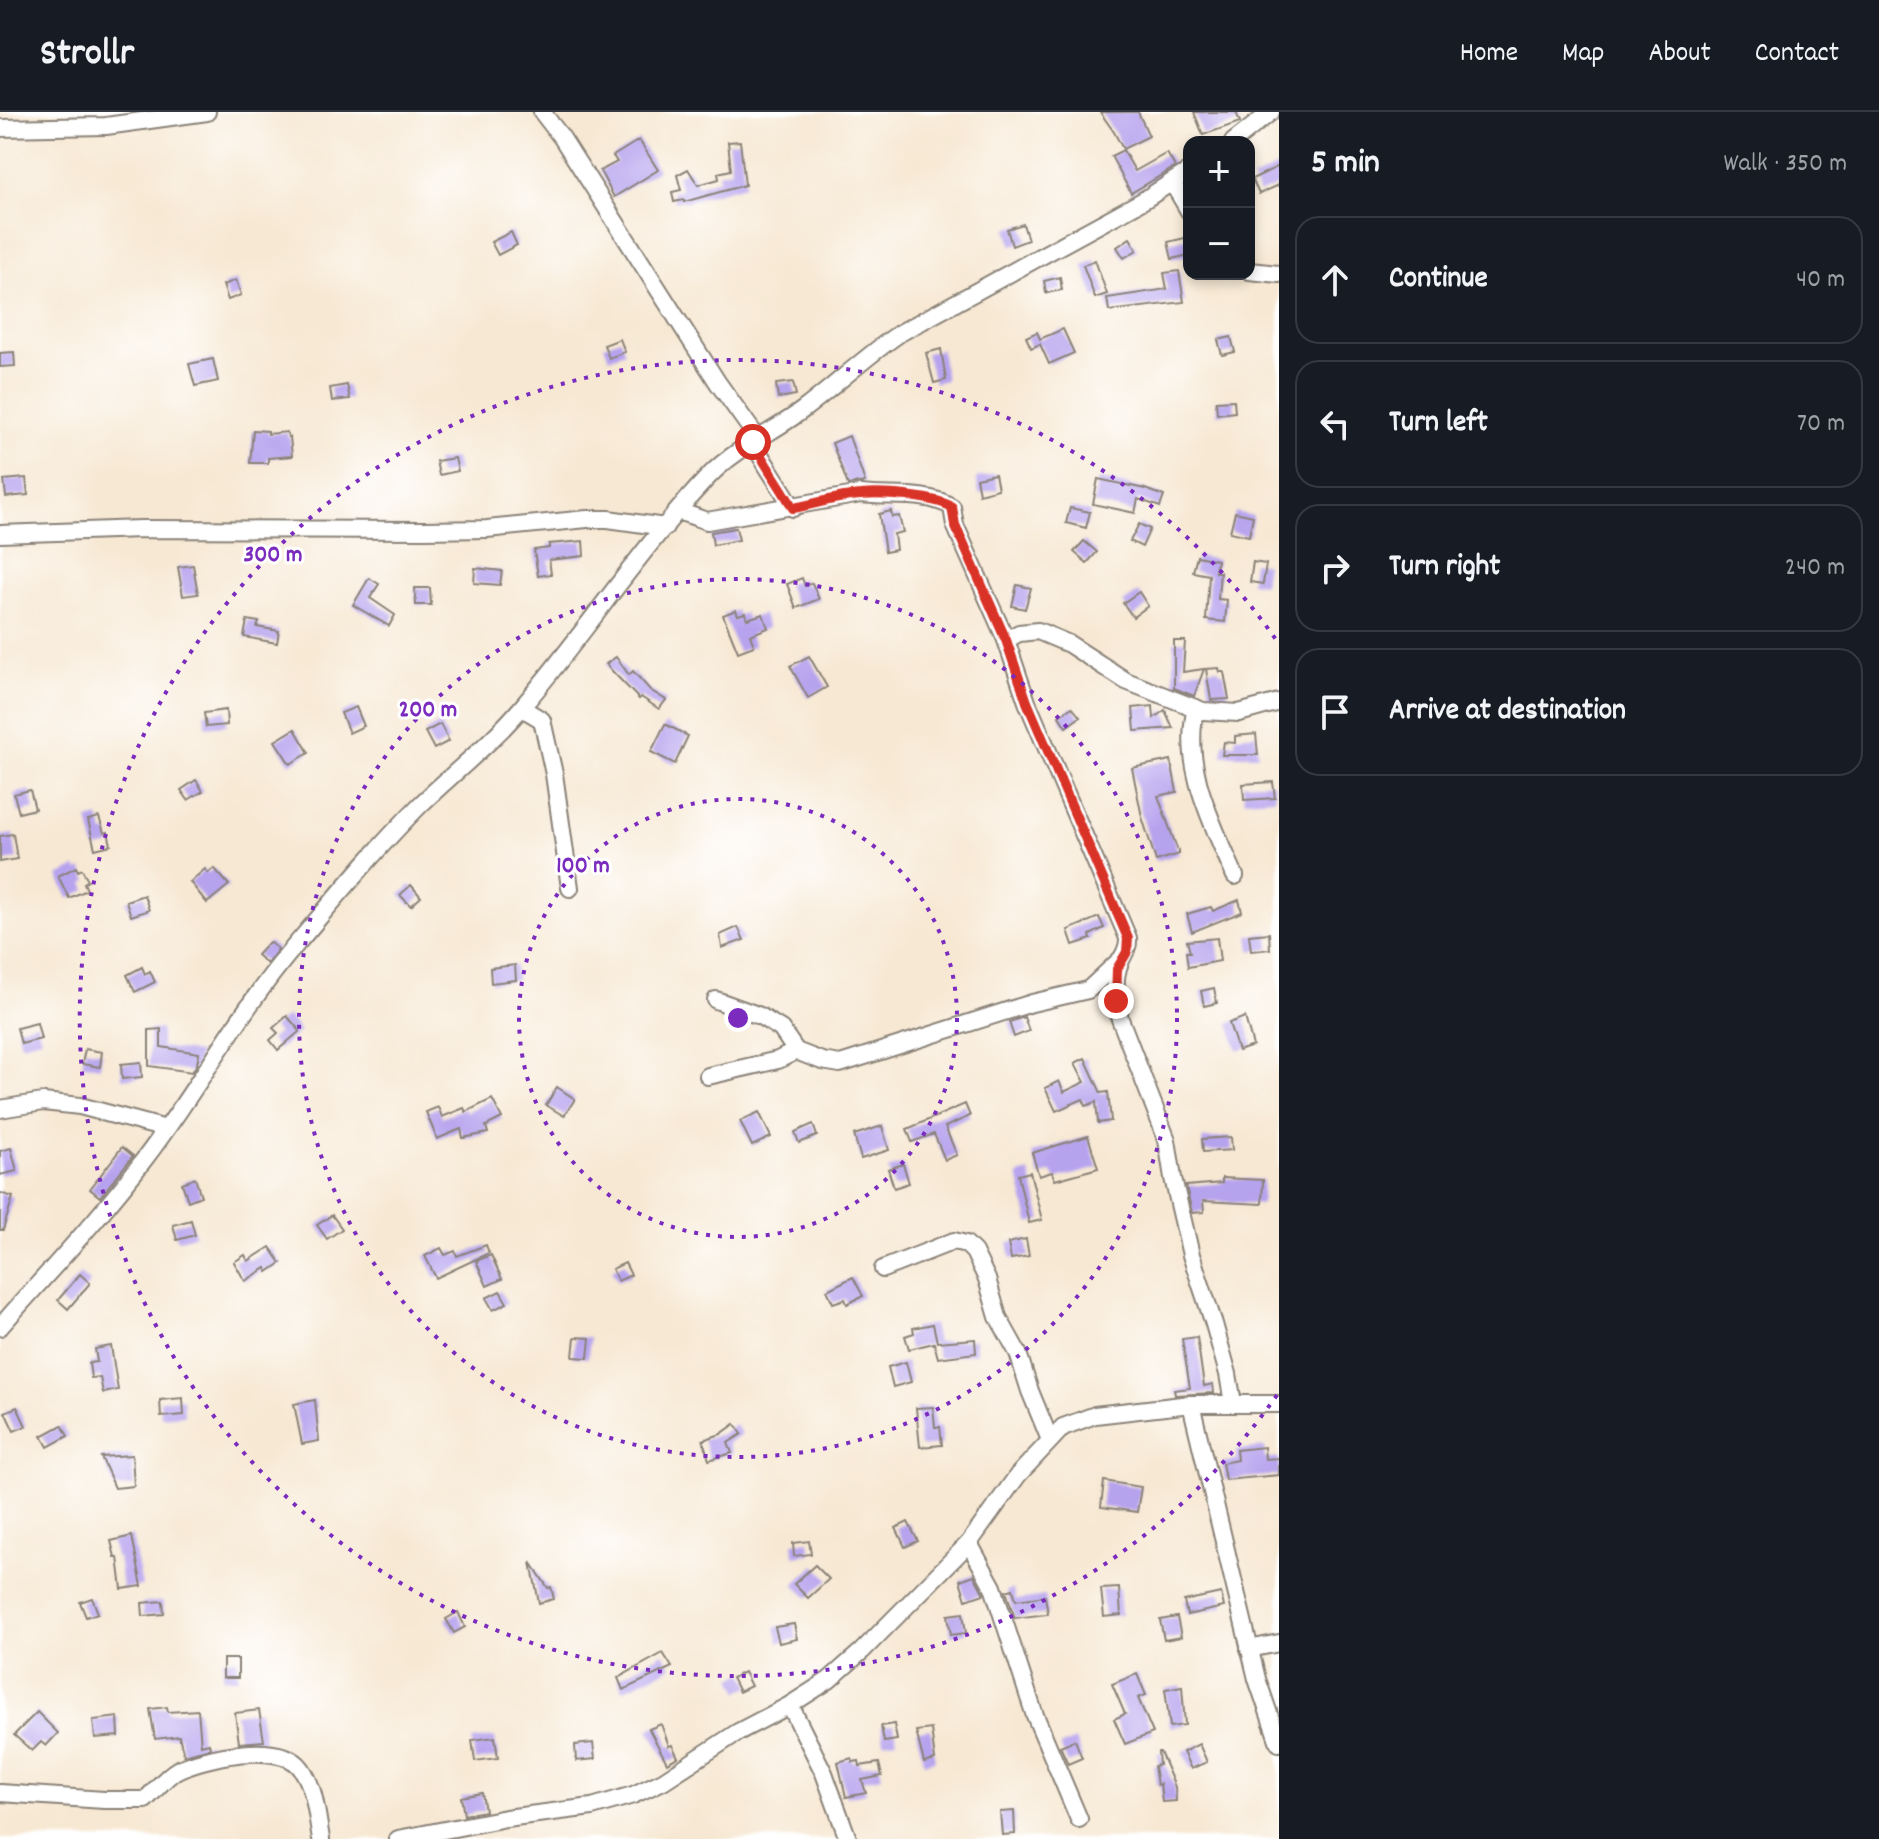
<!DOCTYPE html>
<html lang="en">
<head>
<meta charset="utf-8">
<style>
	body { margin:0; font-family:Dekko,sans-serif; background:#20242c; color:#f1f3f6 }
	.controls { position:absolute; right:24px; top:24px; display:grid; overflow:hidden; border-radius:16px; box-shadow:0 4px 12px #0003 }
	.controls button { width:72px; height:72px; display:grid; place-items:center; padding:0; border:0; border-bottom:2px solid #363941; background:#171b24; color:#f1f3f6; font:40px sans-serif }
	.stop { position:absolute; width:24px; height:24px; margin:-18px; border:6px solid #d93025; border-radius:50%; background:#fff }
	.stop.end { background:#d93025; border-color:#fff; box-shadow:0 2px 8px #0008 }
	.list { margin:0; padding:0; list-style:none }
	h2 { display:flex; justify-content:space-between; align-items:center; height:104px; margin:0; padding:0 32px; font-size:34px }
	h2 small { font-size:26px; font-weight:400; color:#9ea1a6 }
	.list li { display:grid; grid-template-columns:52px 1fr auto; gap:24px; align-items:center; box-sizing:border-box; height:128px; margin:0 16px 16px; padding:0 16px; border:2px solid #363941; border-radius:24px }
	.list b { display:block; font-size:30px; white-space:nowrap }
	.list em { font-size:26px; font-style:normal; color:#9ea1a6 }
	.icon { flex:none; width:44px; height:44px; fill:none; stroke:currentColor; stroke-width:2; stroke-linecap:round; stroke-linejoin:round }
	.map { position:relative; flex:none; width:1279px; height:1727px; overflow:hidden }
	header { display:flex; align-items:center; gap:48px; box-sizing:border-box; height:112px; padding:0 40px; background:#171b24; border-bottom:2px solid #363941 }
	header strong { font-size:38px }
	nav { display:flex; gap:44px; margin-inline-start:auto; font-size:28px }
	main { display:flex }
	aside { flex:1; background:#171b24 }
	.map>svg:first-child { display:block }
	.building { fill:#b6a3ee }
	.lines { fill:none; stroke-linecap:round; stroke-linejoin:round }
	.minor-casing { stroke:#8a8278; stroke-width:20 }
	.minor { stroke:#fff; stroke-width:16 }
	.route { stroke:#d93025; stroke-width:10 }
	.ring { fill:none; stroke:#7b2cbf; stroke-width:4; stroke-dasharray:4 8 }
	.centre { fill:#7b2cbf; stroke:#fff; stroke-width:4 }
	.ring-label { font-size:24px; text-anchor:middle; font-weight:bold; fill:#7b2cbf; stroke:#fff; stroke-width:6; stroke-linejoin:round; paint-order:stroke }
</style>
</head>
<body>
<header>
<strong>Strollr</strong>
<nav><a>Home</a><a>Map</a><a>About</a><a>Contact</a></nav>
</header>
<main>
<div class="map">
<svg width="1279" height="1727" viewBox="0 0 1279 1727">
	<rect width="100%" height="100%" fill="#fff"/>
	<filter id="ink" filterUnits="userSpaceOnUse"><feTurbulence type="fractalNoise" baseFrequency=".0125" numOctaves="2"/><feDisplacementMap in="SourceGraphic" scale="16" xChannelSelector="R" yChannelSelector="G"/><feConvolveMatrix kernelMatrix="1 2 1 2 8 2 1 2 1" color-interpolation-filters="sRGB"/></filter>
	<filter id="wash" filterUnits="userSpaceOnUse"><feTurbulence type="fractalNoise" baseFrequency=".006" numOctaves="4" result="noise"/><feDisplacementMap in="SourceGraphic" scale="32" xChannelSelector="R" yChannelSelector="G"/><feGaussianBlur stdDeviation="1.8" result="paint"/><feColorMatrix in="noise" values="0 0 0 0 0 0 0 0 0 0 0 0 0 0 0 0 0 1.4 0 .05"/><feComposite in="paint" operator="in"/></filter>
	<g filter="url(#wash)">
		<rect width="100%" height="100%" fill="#f7e8d3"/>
		<g id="blocks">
			<!-- building -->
			<g class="building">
				<path d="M1100,0H1138L1149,24L1123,37L1114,20Z"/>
				<path d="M1194,0H1236L1240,10L1203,23Z"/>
				<path d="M639,28L658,58L614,85L600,59L617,50L613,44Z"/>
				<path d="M740,29L745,73L684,90V88L674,90L672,80L681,78L677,63L688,57L698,73L719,67L718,61L731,58L728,30Z"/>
				<path d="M1123,38L1135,59L1167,41L1175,55L1131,81L1111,44Z"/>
				<path d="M1279,54V73L1259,82L1252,67Z"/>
				<path d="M1023,112L1028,128L1012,134L1007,117Z"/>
				<path d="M511,120L517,133L498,143L491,130Z"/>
				<path d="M1189,125V143L1172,147L1168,130Z"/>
				<path d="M1130,126L1137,138L1124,146L1117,135Z"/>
				<path d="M1095,148L1107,182L1095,186L1083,153Z"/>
				<path d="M1179,159L1184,190L1109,199L1107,186L1167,177L1164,161Z"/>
				<path d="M1060,165L1062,178L1046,181L1044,169Z"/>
				<path d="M236,168L241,183L228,188L223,173Z"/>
				<path d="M1063,217L1074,241L1049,252L1040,232L1031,236L1026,225L1037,220L1040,227Z"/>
				<path d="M1231,225L1235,240L1222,243L1218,228Z"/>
				<path d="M620,227L625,240L609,246L604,233Z"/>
				<path d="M941,237L946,268L934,271L926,241Z"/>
				<path d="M14,240L15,254L0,255V241Z"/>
				<path d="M213,247L218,269L195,274L189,252Z"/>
				<path d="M793,270L796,283L778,286L776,272Z"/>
				<path d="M347,273L350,287L332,289L330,276Z"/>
				<path d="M1234,288L1235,300L1217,302L1216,289Z"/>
				<path d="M253,318L268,319V322L287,320L288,325H290L292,344L268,346V351H250Z"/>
				<path d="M849,324L865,370L848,373L832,331Z"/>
				<path d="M455,346L458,359L439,363L436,349Z"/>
				<path d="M995,362L998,377L979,382L976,366Z"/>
				<path d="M26,366L28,383L6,385L4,368Z"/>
				<path d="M1098,367L1145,377L1164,384L1160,395L1138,387L1135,401L1093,392Z"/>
				<path d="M1070,396L1090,400L1086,416L1066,411Z"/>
				<path d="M891,399L892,405L899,404L903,420L894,422L896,438L885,440L879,402Z"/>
				<path d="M1235,400L1253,404L1249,424L1230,420Z"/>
				<path d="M1139,412L1150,417L1142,435L1130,429Z"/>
				<path d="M736,416L739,428L713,433L711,420Z"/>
				<path d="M583,429L584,444L549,448L551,462L538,464L534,438L549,436V432Z"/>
				<path d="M1084,429L1097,440L1087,451L1074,440Z"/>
				<path d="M1197,444L1217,448L1215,460H1220L1218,487L1227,488L1225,510L1206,508L1209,463L1193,460Z"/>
				<path d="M1253,450L1266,452L1263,472L1250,470Z"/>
				<path d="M193,453L198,482L183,484L178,455Z"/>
				<path d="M475,456L502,459L500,473L474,471Z"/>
				<path d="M369,466L379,472L370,486L395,503L389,514L353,493Z"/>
				<path d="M802,466L805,474L812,471L819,487L796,496L787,472Z"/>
				<path d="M1017,473L1031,476L1025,497L1012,494Z"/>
				<path d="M415,476H430L431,493H416Z"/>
				<path d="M1139,480L1148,494L1133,505L1123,491Z"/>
				<path d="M736,498L738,503L745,501L747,507L763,502L768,516L750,523L754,534L738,540L723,503Z"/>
				<path d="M247,508L259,510L257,515L279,519L277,531L244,525Z"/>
				<path d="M1174,529H1185L1183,560L1204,557L1194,584L1174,576Z"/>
				<path d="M809,544L827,575L808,586L790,554Z"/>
				<path d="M616,545L629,563L633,559L650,578L666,588L659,597L641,585L639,587L613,560L606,552Z"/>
				<path d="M1219,556L1220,560H1224L1229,587L1211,588L1206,557Z"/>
				<path d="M1153,594L1154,606L1165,598L1173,616L1135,619L1133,596Z"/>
				<path d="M356,595L364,614L349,621L341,601Z"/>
				<path d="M1072,595L1080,605L1066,615L1059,604Z"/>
				<path d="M226,598L227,613L206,615L204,601Z"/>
				<path d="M440,612L449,629L434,637L425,620Z"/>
				<path d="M665,612L688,624L675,652L651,640Z"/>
				<path d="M295,617L309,641L290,652L275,629Z"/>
				<path d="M1256,622L1258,643H1222L1224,630L1235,631V624Z"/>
				<path d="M1171,648L1177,680L1158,684L1179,742L1156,749L1142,705L1132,656Z"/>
				<path d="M196,668L203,679L188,688L181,678Z"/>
				<path d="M1273,670L1275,686L1244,688L1243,672Z"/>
				<path d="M30,678L35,697L19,701L14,682Z"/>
				<path d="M99,705L104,721L108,720L111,733L95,737L88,708Z"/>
				<path d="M13,722L17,747L0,750V724Z"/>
				<path d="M76,755L78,759L82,757L88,769L84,771L87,778L69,786L58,764Z"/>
				<path d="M214,756L229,773L207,791L190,770L205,757L208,761Z"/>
				<path d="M411,773L421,785L411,794L400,783Z"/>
				<path d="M144,783L149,798L131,804L126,789Z"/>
				<path d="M1239,788L1242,800L1192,820L1187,802L1211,795L1213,799Z"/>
				<path d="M1099,805L1104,816L1090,823L1091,827L1073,833L1068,818Z"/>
				<path d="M738,815L744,828L722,836L720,823Z"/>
				<path d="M1269,821L1270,837L1251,839L1249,823Z"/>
				<path d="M1217,826L1220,849L1188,855L1186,840H1190L1187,829Z"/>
				<path d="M269,830L278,837L267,852L257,843Z"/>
				<path d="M515,853L516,868L491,871L490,856Z"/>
				<path d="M142,855L145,862L150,859L155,870L135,880L127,863Z"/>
				<path d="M1214,876L1217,891L1204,894L1201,879Z"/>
				<path d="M287,904L300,919L278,938L270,928L278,921L273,916Z"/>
				<path d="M1024,905L1029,919L1014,925L1009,910Z"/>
				<path d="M1245,905L1253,934L1238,939L1229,911Z"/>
				<path d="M37,911L41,927L21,932L17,916Z"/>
				<path d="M161,917V935L199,941L197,952L192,960L149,954V918Z"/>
				<path d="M85,937L102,940L100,955L82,952Z"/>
				<path d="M1085,946L1101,981L1108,980L1111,1009L1098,1011L1096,990L1086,994L1083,987L1056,999L1045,976L1059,969L1064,980L1085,970L1075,951Z"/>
				<path d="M141,950L142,965L122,967L121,952Z"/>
				<path d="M557,975L575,987L564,1004L546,993Z"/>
				<path d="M492,987L502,1006L486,1014L488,1021L463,1026L461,1017L437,1027L426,1000L438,995L442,1005L464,996L466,1000Z"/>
				<path d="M965,992L970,1004L945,1015L957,1043L945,1048L934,1022L912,1030L907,1017Z"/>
				<path d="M759,1000L771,1025L752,1034L740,1009Z"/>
				<path d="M813,1012L817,1024L799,1031L795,1020Z"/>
				<path d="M882,1014L889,1038L861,1047L854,1023Z"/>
				<path d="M1088,1024L1098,1056L1055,1068L1052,1060L1039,1064L1032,1041Z"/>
				<path d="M1231,1025L1232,1038L1203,1040L1202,1027Z"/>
				<path d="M122,1035L133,1044L100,1085L90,1077Z"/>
				<path d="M11,1036L17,1059L0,1063V1039Z"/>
				<path d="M903,1052L909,1071L894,1076L888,1057Z"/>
				<path d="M1030,1060L1042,1108L1029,1111L1018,1063Z"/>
				<path d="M195,1066L201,1084L188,1089L182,1071Z"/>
				<path d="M1222,1066L1263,1068L1262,1092L1203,1089L1204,1100L1192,1101L1186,1074L1222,1071Z"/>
				<path d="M0,1081L13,1085L3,1118H0Z"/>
				<path d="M332,1103L342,1117L327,1127L317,1113Z"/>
				<path d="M191,1108L195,1123L177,1128L173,1113Z"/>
				<path d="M1026,1127L1029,1144L1011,1147L1008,1131Z"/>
				<path d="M486,1133L489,1141L436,1166L425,1144L441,1136L445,1143L455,1139L457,1144Z"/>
				<path d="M270,1135L281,1151L268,1160L266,1156L245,1169L234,1150L245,1143L248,1149Z"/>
				<path d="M491,1143L502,1167L487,1174L476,1149Z"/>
				<path d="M625,1151L631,1163L618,1169L612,1157Z"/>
				<path d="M80,1162L90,1171L68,1197L58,1188Z"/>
				<path d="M853,1165L863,1184L847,1192L845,1187L833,1191L827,1178Z"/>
				<path d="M500,1179L507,1191L493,1198L486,1186Z"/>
				<path d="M933,1212L937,1230L975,1227L976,1241L938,1246L934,1231L909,1237L905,1224L914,1221L913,1216Z"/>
				<path d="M575,1225L590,1226L588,1246L573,1245Z"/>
				<path d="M1197,1225L1204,1274L1213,1272L1214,1281L1175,1283L1174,1278L1190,1276L1182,1227Z"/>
				<path d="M111,1234L118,1278L103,1281L100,1265L91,1266L89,1251L97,1250L95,1237Z"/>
				<path d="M906,1250L911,1270L893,1275L888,1255Z"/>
				<path d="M183,1286L184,1303L161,1305L160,1288Z"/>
				<path d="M315,1288L319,1329L302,1332L294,1292Z"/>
				<path d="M17,1295L26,1314L14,1319L5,1300Z"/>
				<path d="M933,1295L935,1315H940L942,1333L920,1335L916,1296Z"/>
				<path d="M735,1312L742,1322L728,1331L732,1341L709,1348L703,1328L721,1322Z"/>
				<path d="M62,1313L68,1324L48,1335L42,1324Z"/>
				<path d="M1264,1335L1265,1347L1279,1346V1363L1225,1368L1222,1351L1237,1348L1236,1338Z"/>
				<path d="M132,1343L134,1374L115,1376L101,1345Z"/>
				<path d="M1104,1369L1141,1375L1137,1400L1101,1395Z"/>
				<path d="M908,1410L918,1429L905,1435L896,1416Z"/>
				<path d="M132,1424L142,1474L122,1477L118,1445H115L111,1429Z"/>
				<path d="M809,1429L811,1442L794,1444L793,1431Z"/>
				<path d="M531,1450L548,1476L551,1475L554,1487L539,1491Z"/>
				<path d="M815,1453L829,1467L808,1486L794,1472Z"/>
				<path d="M974,1463L984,1482L966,1488L960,1468Z"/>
				<path d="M1119,1476L1121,1503L1104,1505L1101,1477Z"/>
				<path d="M1013,1477L1016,1488L1045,1484L1048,1502L1015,1506L1006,1479Z"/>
				<path d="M1221,1481L1224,1495L1187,1503L1184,1489Z"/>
				<path d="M92,1486L98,1501L86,1505L80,1490Z"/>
				<path d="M163,1489L164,1502L143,1504L142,1491Z"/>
				<path d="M458,1500L465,1515L454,1521L446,1507Z"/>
				<path d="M963,1501L966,1521L951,1523L948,1503Z"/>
				<path d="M1177,1505L1181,1525L1164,1528L1160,1508Z"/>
				<path d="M794,1512L797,1527L779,1531L775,1515Z"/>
				<path d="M663,1541L672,1555L623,1578L618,1566Z"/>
				<rect x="223" y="1547" width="15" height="19"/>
				<path d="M744,1560L751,1574L739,1580L732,1566Z"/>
				<path d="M1137,1562L1146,1583L1138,1586L1153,1621L1125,1632L1114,1607L1125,1602L1112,1572Z"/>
				<path d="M1182,1574L1185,1613L1170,1615L1165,1577Z"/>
				<path d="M167,1595L168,1600L198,1598L201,1633L209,1631L210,1636L184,1643L179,1624L155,1627L150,1597Z"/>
				<path d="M259,1598L264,1629L239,1631L235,1601Z"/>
				<path d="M37,1600L58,1621L46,1634L41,1630L32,1639L14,1623Z"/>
				<path d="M118,1605L119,1624L95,1626L93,1608Z"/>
				<path d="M661,1612L669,1634L672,1633L678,1645L667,1651L649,1617Z"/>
				<path d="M894,1612L897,1628L884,1630L881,1614Z"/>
				<path d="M931,1617L935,1648L924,1651L916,1619Z"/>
				<path d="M495,1625L498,1646L475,1649L472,1628Z"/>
				<path d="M1075,1628L1082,1646L1068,1652L1060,1634Z"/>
				<path d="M593,1631L595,1647L576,1649L575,1633Z"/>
				<path d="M1199,1632L1207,1650L1191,1657L1183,1640Z"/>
				<path d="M1158,1640H1160L1175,1675L1176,1689L1162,1690L1160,1672L1157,1673L1154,1654L1159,1653Z"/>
				<path d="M852,1646L853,1650L859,1649L860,1654L879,1651L882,1664L862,1668L866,1681L846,1685L838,1650Z"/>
				<path d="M482,1681L485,1699L464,1703L461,1685Z"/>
				<path d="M1014,1699L1015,1722L1002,1723L1000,1700Z"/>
			</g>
		</g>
	</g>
	<g filter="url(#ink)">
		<use href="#blocks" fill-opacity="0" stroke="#8a8278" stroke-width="2"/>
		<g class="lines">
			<defs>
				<g id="minor">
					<path d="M542,0L562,26L718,271L758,327"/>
					<path d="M0,16L106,14L207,0"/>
					<path d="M1233,30L1271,0"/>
					<path d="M1172,70L1189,99"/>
					<path d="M1249,159L1279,162"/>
					<path d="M753,330C765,353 780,373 793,396"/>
					<path d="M678,399L707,409L861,382C890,386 926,379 952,395L955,413L1006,528L1027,590L1128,826C1129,839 1121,844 1118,856C1113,872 1117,891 1120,907L1167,1028L1173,1066L1191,1143L1214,1212L1228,1262L1233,1291"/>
					<path d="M0,422L141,417L425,418L487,417L587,407H608L665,415"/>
					<path d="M1006,528L1019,521L1038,519L1069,532L1126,569L1203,599L1239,601L1279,590"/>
					<path d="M522,596L542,608L554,662L570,776"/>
					<path d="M1196,596C1181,654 1213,712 1235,764"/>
					<path d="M716,888L760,904L781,917L796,939L822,949L840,952L1032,891L1088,878L1121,847"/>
					<path d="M708,964L778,948L796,939"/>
					<path d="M0,997L43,990L80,994L166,1017"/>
					<path d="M883,1157L954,1129L966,1132L974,1140L987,1167L998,1205L1018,1241L1030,1279L1050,1328"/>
					<path d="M0,1215C49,1159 101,1105 146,1045C198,977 238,901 294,835C335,787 375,738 420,693C454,660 492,631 522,595C587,519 641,435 710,363C737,335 774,320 804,297C837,272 866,244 900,221L1144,88L1189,59"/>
					<path d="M1191,1292L1257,1567L1279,1631"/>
					<path d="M969,1431L993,1475L1034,1601L1079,1707"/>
					<path d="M1249,1537L1279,1531"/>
					<path d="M790,1593L824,1661L848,1727"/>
					<path d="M0,1681L104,1688H145C155,1679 166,1664 177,1658C204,1645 280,1628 301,1656C315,1675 317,1704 321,1727"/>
					<path d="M398,1727L506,1706L592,1695L633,1683L663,1669L738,1620L790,1593L829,1568L862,1539L969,1431L1018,1363L1063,1315L1095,1303L1191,1292H1279"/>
				</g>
			</defs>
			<!-- minor casing -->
			<use href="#minor" class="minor-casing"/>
			<!-- minor -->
			<use href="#minor" class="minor"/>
		</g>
	</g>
	<g class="lines" filter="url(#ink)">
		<!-- route -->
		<path class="route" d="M753,330C765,353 780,373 793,396C815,392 839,384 861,383C883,381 933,384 952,395L955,413L1006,528L1027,590L1128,826L1127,840L1117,857L1116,889"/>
	</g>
	<!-- distance rings -->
	<g class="ring">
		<circle cx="738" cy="906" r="219"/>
		<circle cx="738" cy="906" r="439"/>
		<path d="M1277 1283A658 658 0 1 1 1277 529"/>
	</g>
	<circle cx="738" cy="906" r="12" class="centre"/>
	<g class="ring-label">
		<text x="273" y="449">300 m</text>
		<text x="428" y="604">200 m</text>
		<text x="583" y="760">100 m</text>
	</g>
</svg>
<div class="controls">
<button>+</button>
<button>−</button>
</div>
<div class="stop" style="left:753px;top:330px"></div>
<div class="stop end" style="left:1116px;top:889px"></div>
</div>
<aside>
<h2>5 min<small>Walk · 350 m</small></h2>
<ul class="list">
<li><svg class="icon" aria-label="ahead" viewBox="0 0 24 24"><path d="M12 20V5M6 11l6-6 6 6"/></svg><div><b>Continue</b></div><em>40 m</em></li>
<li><svg class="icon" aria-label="left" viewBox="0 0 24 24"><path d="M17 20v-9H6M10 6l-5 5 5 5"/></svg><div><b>Turn left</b></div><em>70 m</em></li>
<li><svg class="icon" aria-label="right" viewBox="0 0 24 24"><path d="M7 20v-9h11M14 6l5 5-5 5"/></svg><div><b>Turn right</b></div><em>240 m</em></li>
<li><svg class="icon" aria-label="arrive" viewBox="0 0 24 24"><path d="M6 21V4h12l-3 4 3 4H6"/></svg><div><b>Arrive at destination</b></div></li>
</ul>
</aside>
</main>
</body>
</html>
